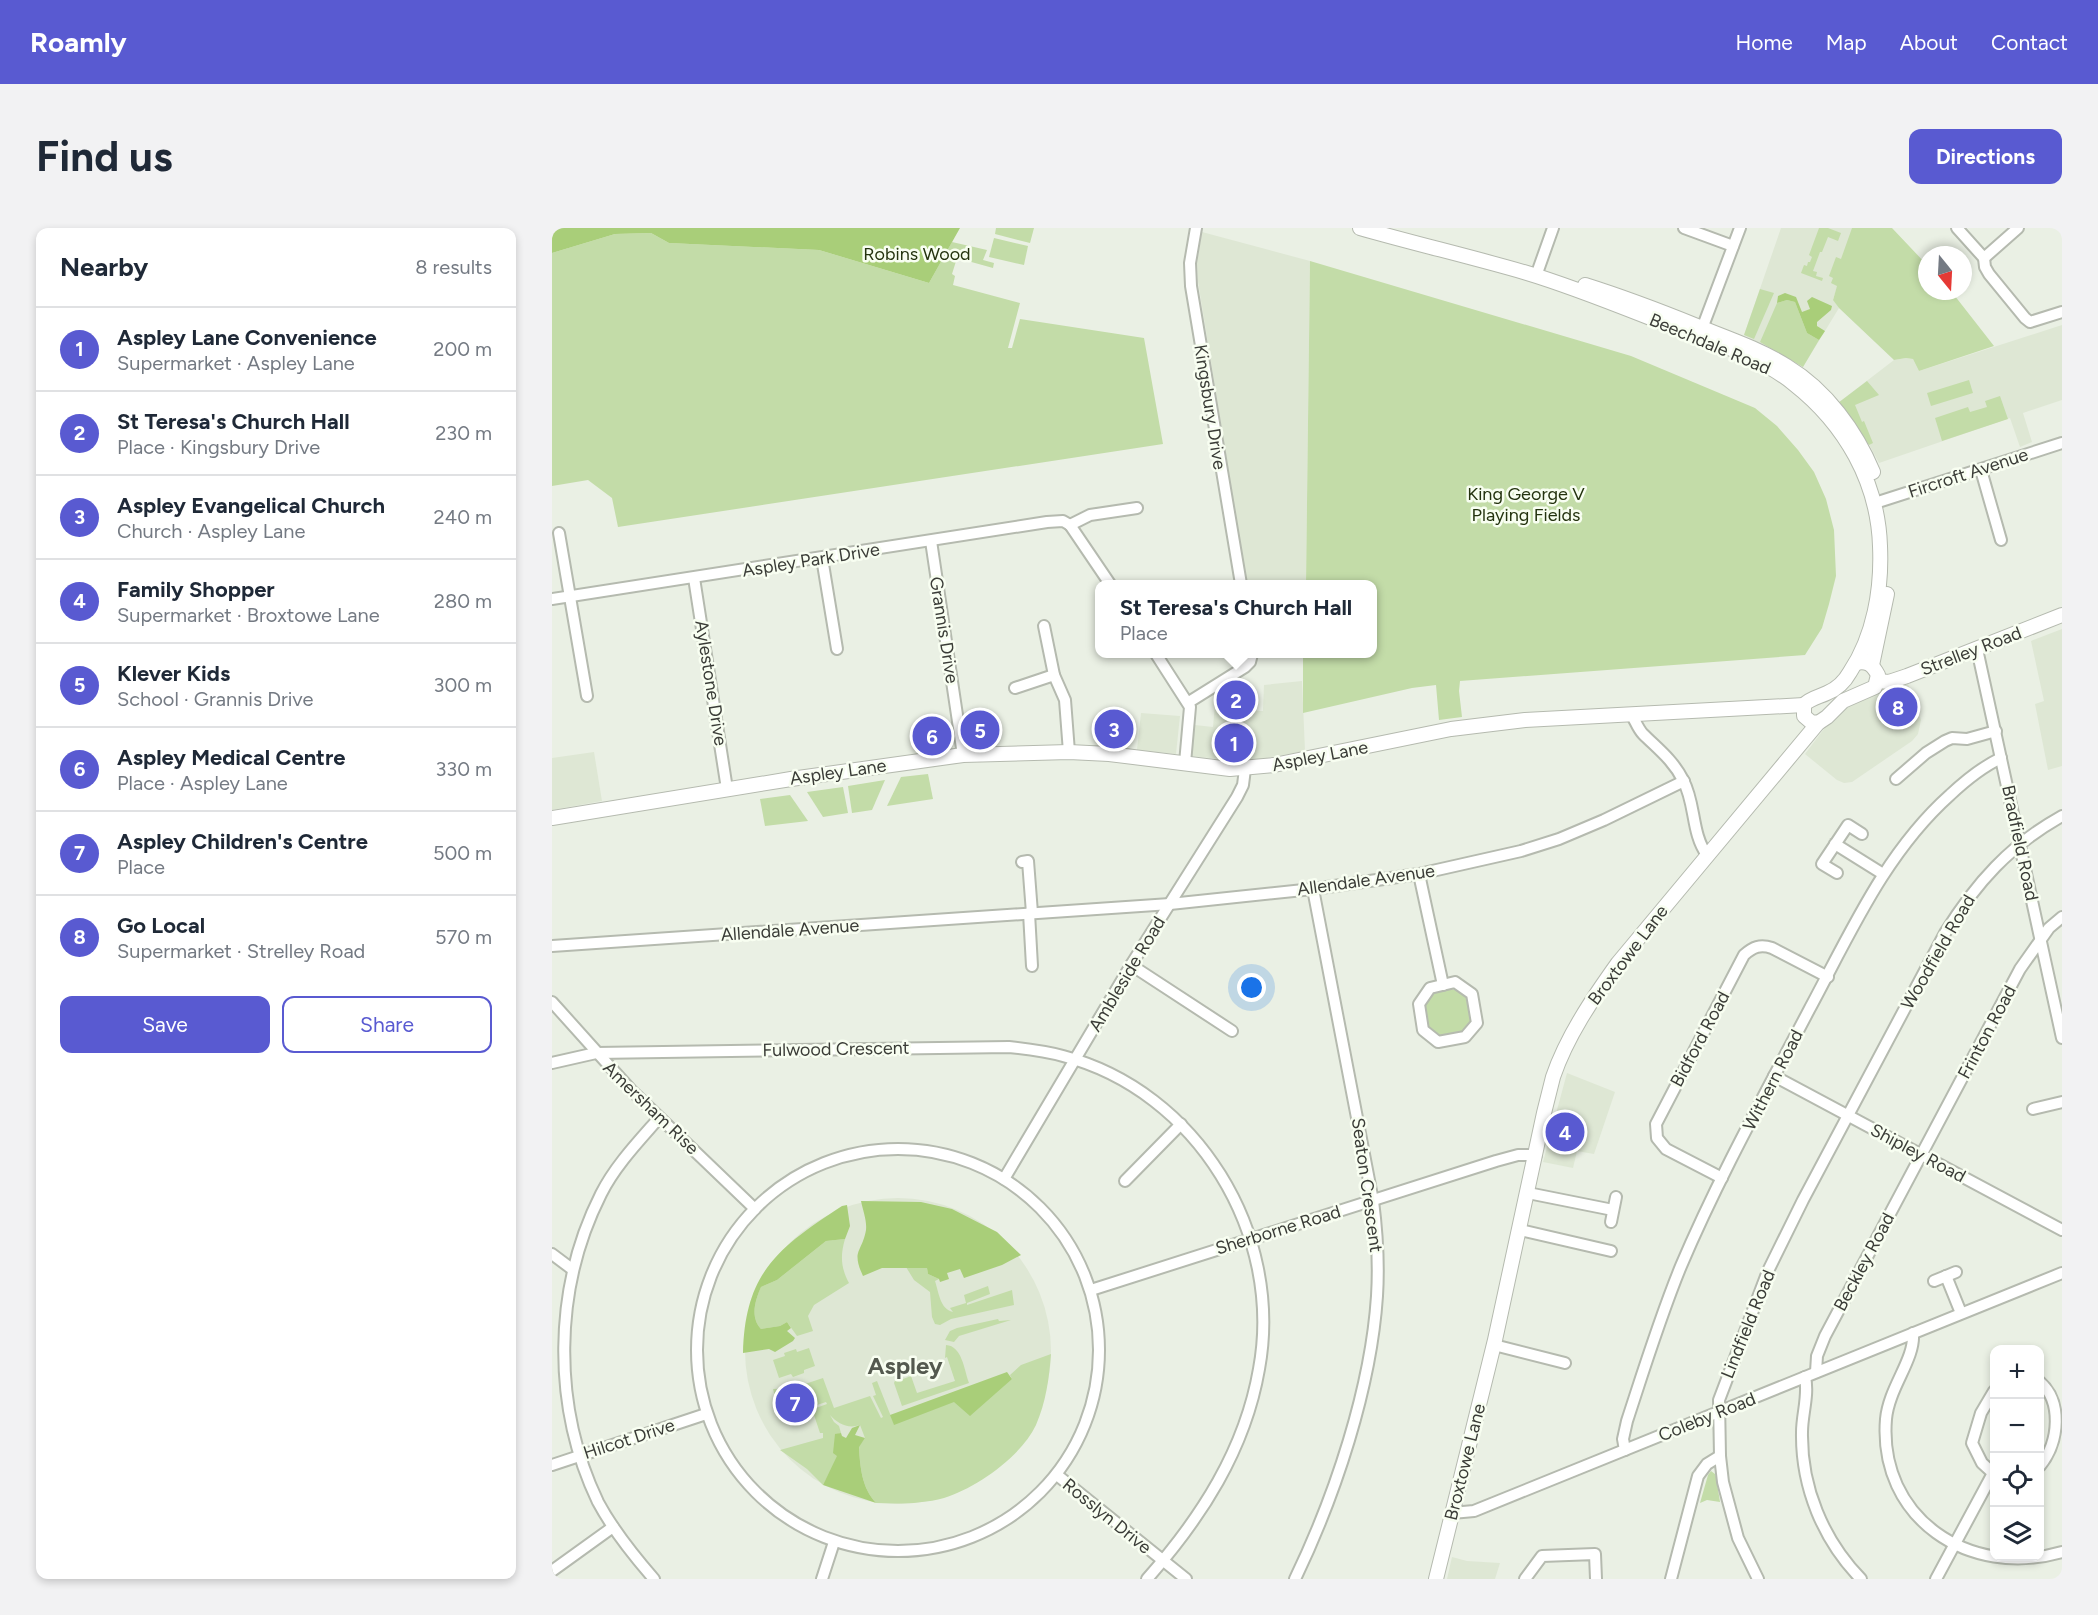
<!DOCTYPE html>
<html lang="en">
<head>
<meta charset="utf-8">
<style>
	body { margin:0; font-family:Figtree,sans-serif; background:#f2f2f3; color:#1f2937 }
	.controls { position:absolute; right:18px; bottom:18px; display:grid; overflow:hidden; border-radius:12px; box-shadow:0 3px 9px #0003 }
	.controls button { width:54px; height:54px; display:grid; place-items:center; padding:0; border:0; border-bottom:2px solid #e0e1e3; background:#fff; color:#1f2937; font:30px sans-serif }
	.compass { position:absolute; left:1366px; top:18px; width:54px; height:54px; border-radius:50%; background:#fff; box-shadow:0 3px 9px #0003; rotate:162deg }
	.you { position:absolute; left:700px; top:760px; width:21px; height:21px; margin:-15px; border:4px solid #fff; border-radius:50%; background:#1a73e8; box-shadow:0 0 0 9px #1a73e833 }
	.badge { display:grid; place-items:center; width:39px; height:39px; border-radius:50%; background:#595ad1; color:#fff; font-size:20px; font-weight:700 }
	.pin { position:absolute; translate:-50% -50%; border:3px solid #fff; box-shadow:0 2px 6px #0006 }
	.popup { position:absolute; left:543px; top:352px; width:282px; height:78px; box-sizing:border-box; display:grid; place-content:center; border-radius:12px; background:#fff; filter:drop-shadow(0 2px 4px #0005); font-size:20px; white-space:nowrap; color:#747a83 }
	.popup b { font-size:22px; color:#1f2937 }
	.popup::after { content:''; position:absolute; left:50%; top:100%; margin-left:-12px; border:12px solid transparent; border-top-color:#fff }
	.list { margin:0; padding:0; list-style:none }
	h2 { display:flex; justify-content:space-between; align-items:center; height:78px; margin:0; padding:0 24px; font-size:26px }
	h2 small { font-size:20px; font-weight:400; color:#747a83 }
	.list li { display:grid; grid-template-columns:39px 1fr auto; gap:18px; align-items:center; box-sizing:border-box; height:84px; padding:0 24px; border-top:2px solid #e0e1e3 }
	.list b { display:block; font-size:22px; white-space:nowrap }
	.list p { margin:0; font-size:20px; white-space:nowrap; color:#747a83 }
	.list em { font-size:20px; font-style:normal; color:#747a83 }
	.actions { display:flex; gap:12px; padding:18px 24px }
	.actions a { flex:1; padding:14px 0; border:2px solid #595ad1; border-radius:12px; text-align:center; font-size:21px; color:#595ad1 }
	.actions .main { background:#595ad1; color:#fff }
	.icon { flex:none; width:33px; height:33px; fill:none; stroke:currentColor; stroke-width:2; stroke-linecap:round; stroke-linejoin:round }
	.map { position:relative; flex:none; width:1510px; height:1351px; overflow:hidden; border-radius:12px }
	header { display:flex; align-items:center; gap:36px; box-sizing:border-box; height:84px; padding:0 30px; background:#595ad1; color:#fff }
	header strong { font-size:28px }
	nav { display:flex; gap:33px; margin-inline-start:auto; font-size:21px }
	.intro { display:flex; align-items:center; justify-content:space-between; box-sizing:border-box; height:144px; padding:0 36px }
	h1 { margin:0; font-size:42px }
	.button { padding:15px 27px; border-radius:12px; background:#595ad1; color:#fff; font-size:21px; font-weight:700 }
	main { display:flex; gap:36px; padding:0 36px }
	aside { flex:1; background:#fff; border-radius:12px; box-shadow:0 3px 9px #0003 }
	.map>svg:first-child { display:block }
	.built { fill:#dee7d4 }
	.green { fill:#c3dca8 }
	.forest { fill:#a9ce79 }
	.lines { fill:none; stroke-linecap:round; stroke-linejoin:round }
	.street-casing { stroke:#b5baaf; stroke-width:14 }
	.secondary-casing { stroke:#b5baaf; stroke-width:16 }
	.street { stroke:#fff; stroke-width:10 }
	.secondary { stroke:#fff; stroke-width:14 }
	.labels { text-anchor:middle; stroke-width:5; stroke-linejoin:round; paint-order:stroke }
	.park-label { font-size:18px; fill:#24330f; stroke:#f8fef1 }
	.street-label { font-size:18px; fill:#3a3c37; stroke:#f8fef1 }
	.district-label { font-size:24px; font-weight:bold; fill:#54594f; stroke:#f8fef1 }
</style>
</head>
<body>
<header>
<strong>Roamly</strong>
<nav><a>Home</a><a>Map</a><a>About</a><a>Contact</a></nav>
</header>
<div class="intro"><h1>Find us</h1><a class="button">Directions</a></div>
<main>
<aside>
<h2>Nearby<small>8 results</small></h2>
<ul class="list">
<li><span class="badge">1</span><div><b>Aspley Lane Convenience</b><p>Supermarket · Aspley Lane</p></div><em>200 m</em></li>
<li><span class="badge">2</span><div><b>St Teresa's Church Hall</b><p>Place · Kingsbury Drive</p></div><em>230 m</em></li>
<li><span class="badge">3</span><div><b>Aspley Evangelical Church</b><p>Church · Aspley Lane</p></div><em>240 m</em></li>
<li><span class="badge">4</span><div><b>Family Shopper</b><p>Supermarket · Broxtowe Lane</p></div><em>280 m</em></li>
<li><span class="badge">5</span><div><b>Klever Kids</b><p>School · Grannis Drive</p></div><em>300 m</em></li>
<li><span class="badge">6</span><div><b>Aspley Medical Centre</b><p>Place · Aspley Lane</p></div><em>330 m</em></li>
<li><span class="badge">7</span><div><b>Aspley Children's Centre</b><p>Place</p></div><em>500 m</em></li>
<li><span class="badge">8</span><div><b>Go Local</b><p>Supermarket · Strelley Road</p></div><em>570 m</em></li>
</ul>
<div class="actions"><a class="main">Save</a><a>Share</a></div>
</aside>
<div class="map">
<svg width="1510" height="1351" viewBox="0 0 1510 1351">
	<rect width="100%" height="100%" fill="#eaf0e4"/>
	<!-- built -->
	<g class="built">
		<path d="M1229,0H1306L1281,71L1287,80L1251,139L1192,107Z"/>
		<path d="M650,4L758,33L754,356H695L646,54L645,35Z"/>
		<path d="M1510,97V172L1471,185L1480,214L1468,219L1458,190L1327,235L1311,205L1286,175L1342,132L1354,130L1361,131L1367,143Z"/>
		<path d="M1510,401V538L1496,542L1483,476L1492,473L1479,413Z"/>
		<path d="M750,453L753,523L703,532L685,533L639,528L643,497L661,499L664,464L669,462L670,478H672L673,482L711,483L712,457Z"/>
		<path d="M1356,456L1369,492L1366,506L1360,513L1300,554L1292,555L1285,552L1253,526L1278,493L1292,481L1327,465Z"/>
		<path d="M589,485L628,488L624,526L585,522Z"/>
		<path d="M42,524L50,573L0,582V530Z"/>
		<path d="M1015,845L1063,864L1042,926L1025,923L1021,940L991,934Z"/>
		<circle cx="346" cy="1123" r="153"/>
		<path d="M900,1329L915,1333L948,1335L943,1351H895Z"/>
	</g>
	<!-- green -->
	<g class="green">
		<path d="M444,0H482L478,15L443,6Z"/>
		<path d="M1267,0H1276L1289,5L1286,13L1276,9L1270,24H1268L1261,43L1265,44L1264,48L1271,50L1270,53L1249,45L1252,37L1255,38L1256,34H1258L1260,29L1257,27Z"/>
		<path d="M1300,0H1340L1375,37V63H1399L1442,118L1367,143L1361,131L1354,130L1342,132L1287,80L1281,72L1285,58L1279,55L1281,50L1277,48L1284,29L1289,31Z"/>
		<path d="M99,5L117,15L267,22L377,55L400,14L435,22L431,32L442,35L441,40L405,30L400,46L403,48L401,57L468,75L456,120H460L468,91L592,110L611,216L66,299L60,270L36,252L0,258V25L63,6Z"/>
		<path d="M442,10L476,18L472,37L437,29Z"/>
		<path d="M758,33L1079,128L1203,180L1225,198L1246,222L1262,244L1274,271L1282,302L1284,348L1277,376L1270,400L1253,427L908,453L907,463L910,489L887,492L884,457L860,460L751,485V426H820V356H754Z"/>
		<path d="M1208,61L1222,65L1202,111L1192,107Z"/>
		<path d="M1235,72L1243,74L1255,105L1267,112L1251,139L1208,114L1225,75Z"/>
		<path d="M1417,152L1421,165L1379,178L1375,165Z"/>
		<path d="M1315,153L1327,167L1303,177L1310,194L1312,193L1321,215L1317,217L1286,175Z"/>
		<path d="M1448,168L1456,191L1390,213L1383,190L1416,179L1418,184L1435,179L1433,173Z"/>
		<path d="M376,546L381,571L335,578L349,549Z"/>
		<path d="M333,552L320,582L300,585L296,558Z"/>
		<path d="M291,559L296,585L271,589L255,564Z"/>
		<path d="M238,567L256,593L213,598L208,571Z"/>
		<circle cx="896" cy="785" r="24"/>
		<path d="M293,1011C288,1028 289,1040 297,1055L262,1077L256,1088L261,1103L245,1108L235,1094L228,1098L209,1101C198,1089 203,1073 209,1059L225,1052L274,1013Z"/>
		<path d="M354,1039L375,1040L376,1046L387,1051L383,1053C387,1065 388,1081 401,1084L398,1080L414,1075L412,1067L436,1058L438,1066L415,1075V1077L460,1062L462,1077L399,1091L388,1097L383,1096L380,1089L378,1064L362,1052Z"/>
		<path d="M446,1091L447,1093L459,1092L407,1108L402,1114L393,1112L398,1103L405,1100Z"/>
		<path d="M394,1117C410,1118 412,1141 417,1155L350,1178L342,1155L345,1148L351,1151L359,1148L365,1165L403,1153L395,1129L393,1130Z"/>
		<path d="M257,1120L263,1138L252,1142V1145L241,1149L239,1146L227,1150L221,1132L233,1128L232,1125L244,1121L245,1124Z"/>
		<path d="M499,1126C497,1151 494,1174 484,1197C469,1229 424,1260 392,1270C370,1276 346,1276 324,1275C310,1260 308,1239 307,1218L313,1210L308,1197C296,1201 286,1196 278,1187L282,1194L287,1198L289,1205L283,1207L286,1228L271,1257L255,1241L228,1222L271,1210V1205H268L261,1184L265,1183L264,1180L275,1176L274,1174L265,1177L260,1164L257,1163L224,1173L221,1161L241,1160L271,1150L282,1180L318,1168L329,1190L331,1189L321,1168L324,1167L320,1155L325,1153L342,1196L460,1151L458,1147L469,1137Z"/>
		<path d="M1159,1243L1163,1246L1164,1249L1168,1274L1155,1272L1148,1275L1156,1247Z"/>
	</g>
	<!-- forest -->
	<g class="forest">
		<path d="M0,0H408L377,55L267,22L117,15L99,5L63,6L0,25Z"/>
		<path d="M1233,65L1244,69L1250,84L1258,81L1255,73L1260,69L1280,78L1279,82L1265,94V98L1273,103L1267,112L1255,105L1243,74L1235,72L1225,75L1226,68Z"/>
		<path d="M309,973L369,974L400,981L445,1004L469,1027L450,1037L412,1050L408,1041L395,1045L397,1051L388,1054L387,1051L376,1046L375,1040H330L311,1048C299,1022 310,1025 314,1002C315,992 311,983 309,973Z"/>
		<path d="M295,977L298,998L293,1011L274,1013L225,1052L209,1059C203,1073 198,1089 209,1101L228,1098L235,1094L239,1100L235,1103L243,1110L241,1113L223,1124L217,1121L191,1125C193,1044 226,1020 290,978Z"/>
		<path d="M455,1144L460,1151L418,1188L402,1174L342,1197L338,1187Z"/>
		<path d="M308,1197L303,1207L313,1210L307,1219C308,1239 310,1260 324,1275L271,1257L285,1228L281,1225L283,1206L289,1205L290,1208L294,1210L300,1200Z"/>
	</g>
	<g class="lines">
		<defs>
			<g id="street">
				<path d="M644,0L638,35L639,58L689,356"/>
				<path d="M1132,0L1181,18"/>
				<path d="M1405,0L1432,30L1466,0"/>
				<path d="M1432,30L1433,39L1437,46L1473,90L1478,94L1510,84"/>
				<path d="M984,48L1001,0"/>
				<path d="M1148,106L1188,0"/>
				<path d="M1429,242L1449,312"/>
				<path d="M1323,275L1510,215"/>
				<path d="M518,297L558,356"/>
				<path d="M518,297L538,287L585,280"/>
				<path d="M7,305L35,468"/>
				<path d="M379,313L411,527"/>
				<path d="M270,330L285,421"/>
				<path d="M142,350L175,561"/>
				<path d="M0,371L495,294L511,293L518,297"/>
				<path d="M492,398L502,447L513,472L517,524"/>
				<path d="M1425,421L1510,810"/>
				<path d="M604,426L638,479L633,535"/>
				<path d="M463,460L502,447"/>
				<path d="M637,474L693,439L698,434L700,426"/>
				<path d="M1079,486C1083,492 1086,501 1091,506C1106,521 1121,532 1131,552C1144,576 1139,605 1155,627"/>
				<path d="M1344,551L1374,525L1393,513L1400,510L1415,511L1444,503"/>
				<path d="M1283,616L1331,646"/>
				<path d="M470,634L476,633L480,685"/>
				<path d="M1285,645L1270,636L1296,597L1310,606"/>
				<path d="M867,646L891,757"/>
				<path d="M477,685L480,738"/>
				<path d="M0,718L618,676L761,661L867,646L969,623L1007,611L1052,592L1132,553"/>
				<path d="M579,737L680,803"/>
				<path d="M903,754L920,766L925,795L913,809L886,814L871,802L867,776L878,760Z"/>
				<path d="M0,774L79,862L203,981"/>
				<path d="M0,835L44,825L457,819C475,821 493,823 511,828C645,863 732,1006 707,1141C693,1222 649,1290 595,1351"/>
				<path d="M1222,848L1510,1002"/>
				<path d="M1481,881L1510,874"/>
				<circle cx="346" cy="1122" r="201"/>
				<path d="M1170,950L1114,921L1105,910L1104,896L1192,727C1201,719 1208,716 1220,720L1276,749"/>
				<path d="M452,951L579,737L685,569L691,557L693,541"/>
				<path d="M573,953L629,896"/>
				<path d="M976,965L1061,982"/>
				<path d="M1059,994L1064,969"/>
				<path d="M968,1002L1059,1023"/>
				<path d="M0,1026L20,1041"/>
				<path d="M1394,1048L1409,1085"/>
				<path d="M1382,1053L1404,1044"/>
				<path d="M539,1062L944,933L966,927H984"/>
				<path d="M1361,1105C1363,1132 1337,1159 1334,1191C1326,1290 1417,1351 1510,1324"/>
				<path d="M942,1117L1013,1135"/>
				<path d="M1264,1144L1265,1128L1273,1108L1468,741L1497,700L1510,689"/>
				<path d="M1253,1149C1257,1167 1250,1186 1250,1204C1249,1259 1271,1312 1309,1351"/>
				<path d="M1488,1154C1510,1173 1508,1213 1488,1238"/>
				<path d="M1442,1163L1429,1185L1420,1215L1430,1235L1442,1246"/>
				<path d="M1073,1222L1071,1211L1075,1193C1092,1141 1108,1089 1129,1038C1166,951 1213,866 1257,782C1298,706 1333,625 1398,567C1414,552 1430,539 1449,530"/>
				<path d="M0,1237L154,1186"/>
				<path d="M505,1247L634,1351"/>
				<path d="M900,1285L922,1283L1510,1045"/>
				<path d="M0,1343L61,1299"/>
				<path d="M102,1351C81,1327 61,1302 46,1274C0,1178 1,1061 49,966C63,938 86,914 107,890"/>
				<path d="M270,1351L282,1314"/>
				<path d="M743,1351C783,1268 819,1160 825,1068C827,1036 825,1004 821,973L761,661"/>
				<path d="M973,1351L990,1328L1043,1326L1044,1351"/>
				<path d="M1119,1351L1146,1248L1155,1236L1168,1228"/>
				<path d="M1206,1351L1186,1310L1171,1254L1168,1228L1167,1172L1216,1043L1251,972L1393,705C1424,655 1458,617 1510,588"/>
				<path d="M1384,1351L1441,1245"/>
			</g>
			<g id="secondary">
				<path d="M808,0C864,16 920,29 975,45C1025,60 1075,81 1124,100C1163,115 1209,129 1242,156C1293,196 1326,254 1328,318C1330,361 1322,408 1298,444C1293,453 1285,461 1275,465C1267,469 1258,470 1252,477V488L1259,494L1266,495"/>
				<path d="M1033,57C1071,69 1108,83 1145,98C1175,110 1208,121 1236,139C1274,162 1304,203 1321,244"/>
				<path d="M1320,437L1335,366"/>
				<path d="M1326,453L1337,454L1355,448L1510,387"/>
				<path d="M0,590L239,551L411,527L517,524L557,526L678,541L722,537L899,501L973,492L1252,477"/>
				<path d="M884,1351L943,1112L992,885C995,873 998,861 1001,849C1015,808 1041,770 1066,735L1266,495L1275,489L1291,473L1323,459L1326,447C1321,437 1315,432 1304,435"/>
			</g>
		</defs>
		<!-- street casing -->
		<use href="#street" class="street-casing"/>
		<!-- secondary casing -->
		<use href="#secondary" class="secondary-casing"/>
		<!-- street -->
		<use href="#street" class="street"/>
		<!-- secondary -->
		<use href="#secondary" class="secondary"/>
	</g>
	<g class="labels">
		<!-- park labels -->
		<g class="park-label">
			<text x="365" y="32">Robins Wood</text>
			<text x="974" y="272">King George V<tspan x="974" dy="21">Playing Fields</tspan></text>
		</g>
		<!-- street labels -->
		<g class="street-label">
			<text transform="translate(1158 116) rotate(23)" y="6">Beechdale Road</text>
			<text transform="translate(658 179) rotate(81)" y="6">Kingsbury Drive</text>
			<text transform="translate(1416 245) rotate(-18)" y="6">Fircroft Avenue</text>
			<text transform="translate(259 332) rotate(-9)" y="6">Aspley Park Drive</text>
			<text transform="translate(392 402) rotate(81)" y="6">Grannis Drive</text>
			<text transform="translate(1419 423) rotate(-21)" y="6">Strelley Road</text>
			<text transform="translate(159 455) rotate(81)" y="6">Aylestone Drive</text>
			<text transform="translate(768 528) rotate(-11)" y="6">Aspley Lane</text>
			<text transform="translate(286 544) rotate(-8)" y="6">Aspley Lane</text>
			<text transform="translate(1468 615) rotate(78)" y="6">Bradfield Road</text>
			<text transform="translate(814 652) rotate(-8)" y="6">Allendale Avenue</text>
			<text transform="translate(238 702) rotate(-4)" y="6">Allendale Avenue</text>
			<text transform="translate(1386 724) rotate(-60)" y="6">Woodfield Road</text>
			<text transform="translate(1076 727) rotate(-53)" y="6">Broxtowe Lane</text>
			<text transform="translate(575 746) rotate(-59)" y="6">Ambleside Road</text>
			<text transform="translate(1435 804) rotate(-62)" y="6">Frinton Road</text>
			<text transform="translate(1148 811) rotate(-62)" y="6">Bidford Road</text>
			<text transform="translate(284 821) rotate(-1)" y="6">Fulwood Crescent</text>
			<text transform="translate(1221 852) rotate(-63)" y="6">Withern Road</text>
			<text transform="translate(99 880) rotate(44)" y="6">Amersham Rise</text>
			<text transform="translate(1366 925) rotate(28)" y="6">Shipley Road</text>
			<text transform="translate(815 957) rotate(82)" y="6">Seaton Crescent</text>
			<text transform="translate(726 1002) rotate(-17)" y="6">Sherborne Road</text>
			<text transform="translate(1312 1034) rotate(-62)" y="6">Beckley Road</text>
			<text transform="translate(1196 1096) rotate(-68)" y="6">Lindfield Road</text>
			<text transform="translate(1155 1189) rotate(-22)" y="6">Coleby Road</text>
			<text transform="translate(77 1211) rotate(-18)" y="6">Hilcot Drive</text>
			<text transform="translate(913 1234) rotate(-76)" y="6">Broxtowe Lane</text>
			<text transform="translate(555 1288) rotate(39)" y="6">Rosslyn Drive</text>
		</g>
		<!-- district labels -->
		<g class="district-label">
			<text x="353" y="1146">Aspley</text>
		</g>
	</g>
</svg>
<div class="controls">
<button>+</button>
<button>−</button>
<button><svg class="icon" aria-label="locate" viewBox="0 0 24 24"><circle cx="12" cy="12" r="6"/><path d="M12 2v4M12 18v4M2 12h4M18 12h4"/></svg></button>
<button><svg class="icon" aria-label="layers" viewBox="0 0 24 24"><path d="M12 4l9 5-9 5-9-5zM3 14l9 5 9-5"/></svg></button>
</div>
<svg class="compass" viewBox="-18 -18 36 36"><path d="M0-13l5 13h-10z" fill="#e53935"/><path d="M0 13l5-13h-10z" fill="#747a83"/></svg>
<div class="you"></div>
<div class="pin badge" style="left:682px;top:515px">1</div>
<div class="pin badge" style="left:684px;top:472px">2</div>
<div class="popup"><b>St Teresa's Church Hall</b>Place</div>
<div class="pin badge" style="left:562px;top:501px">3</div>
<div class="pin badge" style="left:1013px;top:904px">4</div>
<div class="pin badge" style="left:428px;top:502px">5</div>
<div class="pin badge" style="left:380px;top:508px">6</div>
<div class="pin badge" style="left:243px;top:1175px">7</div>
<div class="pin badge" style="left:1346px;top:479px">8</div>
</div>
</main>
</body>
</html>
